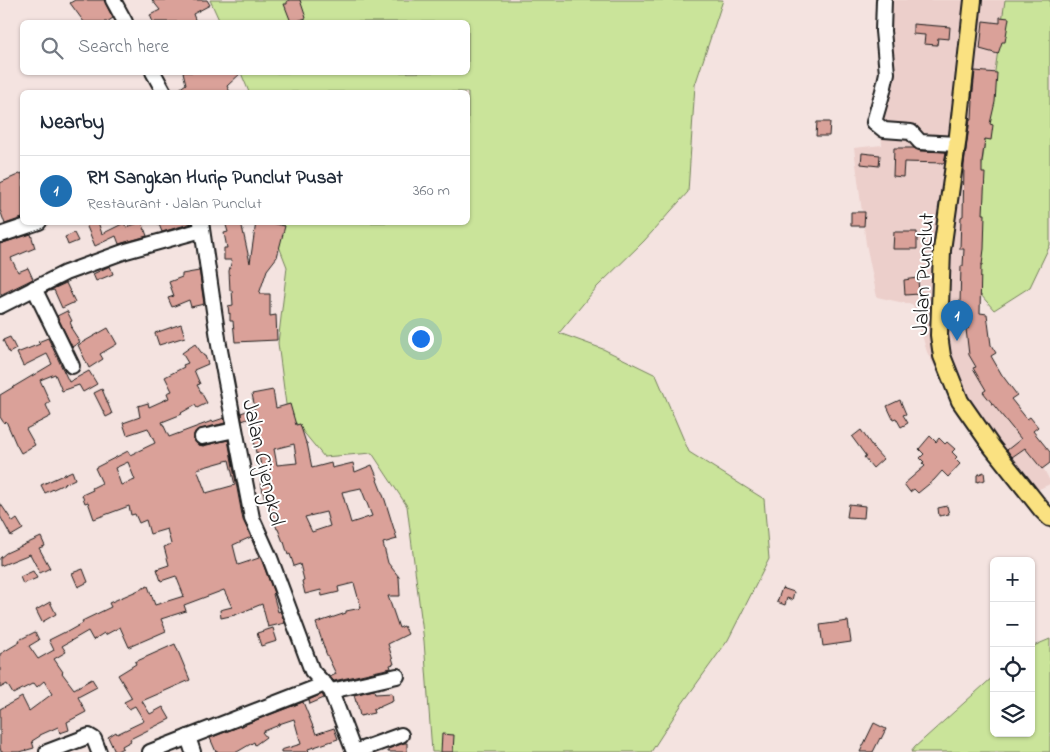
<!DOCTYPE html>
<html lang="en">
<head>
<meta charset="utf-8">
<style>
	body { margin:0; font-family:"Indie Flower",sans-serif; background:#f6f6f7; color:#1f2937 }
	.controls { position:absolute; right:15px; bottom:15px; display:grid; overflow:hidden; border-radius:8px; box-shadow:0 1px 4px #0004 }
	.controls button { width:45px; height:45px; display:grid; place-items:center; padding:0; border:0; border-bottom:1px solid #e0e1e3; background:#fff; color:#1f2937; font:25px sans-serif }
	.you { position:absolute; left:420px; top:338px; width:18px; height:18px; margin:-12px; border:4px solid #fff; border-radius:50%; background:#1a73e8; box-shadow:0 0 0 8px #1a73e833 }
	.badge { display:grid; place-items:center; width:32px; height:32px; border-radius:50%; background:#1f6fb2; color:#fff; font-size:16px; font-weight:700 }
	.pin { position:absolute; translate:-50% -41px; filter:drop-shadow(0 1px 2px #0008) }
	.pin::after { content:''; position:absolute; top:26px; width:18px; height:15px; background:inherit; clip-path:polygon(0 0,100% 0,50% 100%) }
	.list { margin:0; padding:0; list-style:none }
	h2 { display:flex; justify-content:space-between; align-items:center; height:65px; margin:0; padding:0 20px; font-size:21px }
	h2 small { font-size:16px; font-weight:400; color:#747a83 }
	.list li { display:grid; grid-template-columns:32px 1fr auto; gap:15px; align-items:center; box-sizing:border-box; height:70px; padding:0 20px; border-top:1px solid #e0e1e3 }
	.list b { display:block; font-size:19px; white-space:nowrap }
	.list p { margin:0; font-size:16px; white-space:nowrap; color:#747a83 }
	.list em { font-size:16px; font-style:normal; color:#747a83 }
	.icon { flex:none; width:28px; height:28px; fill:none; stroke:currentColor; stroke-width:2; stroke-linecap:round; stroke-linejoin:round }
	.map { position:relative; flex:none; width:1050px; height:752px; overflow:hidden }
	.search { position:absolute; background:#fff; box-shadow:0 1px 4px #0004; left:20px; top:20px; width:450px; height:55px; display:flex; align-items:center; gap:12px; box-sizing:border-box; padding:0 18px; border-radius:8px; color:#747a83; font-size:19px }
	.panel { position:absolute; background:#fff; box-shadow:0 1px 4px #0004; left:20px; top:90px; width:450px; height:135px; border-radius:8px }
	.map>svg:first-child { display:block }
	.built { fill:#eccfcb }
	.green { fill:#cae49a; stroke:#73805b }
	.building { fill:#daa199; stroke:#1c1c1c; fill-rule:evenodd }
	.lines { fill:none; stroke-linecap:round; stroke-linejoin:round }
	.minor-casing { stroke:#1c1c1c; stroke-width:18 }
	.major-casing { stroke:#1c1c1c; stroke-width:20 }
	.minor { stroke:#fff; stroke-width:14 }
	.major { stroke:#fae181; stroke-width:16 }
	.labels { text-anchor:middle; stroke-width:4; stroke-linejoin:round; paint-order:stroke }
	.street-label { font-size:22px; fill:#1c1c1c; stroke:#fff }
</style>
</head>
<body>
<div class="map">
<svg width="1050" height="752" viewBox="0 0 1050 752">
	<rect width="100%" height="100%" fill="#f4e3e0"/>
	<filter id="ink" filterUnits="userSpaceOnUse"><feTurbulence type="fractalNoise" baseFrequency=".02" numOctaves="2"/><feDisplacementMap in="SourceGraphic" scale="10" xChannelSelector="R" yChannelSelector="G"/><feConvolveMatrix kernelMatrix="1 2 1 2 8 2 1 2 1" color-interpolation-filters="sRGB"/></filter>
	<g filter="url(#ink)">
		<!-- built -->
		<path class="built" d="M880,0H1005L979,185L969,326L1050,481V484L1026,495L944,384L927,352L913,305L877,297L866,244L854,148L882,145L875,11Z"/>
		<!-- green -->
		<g class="green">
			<path d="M210,0H723L695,85L688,192L644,241L597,287L559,333L603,349L656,375L689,452L764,499L769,559L728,640L682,704L651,752H432L424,641L407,506L372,453L324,457L287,412L278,343L287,267L270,223L468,222V92H249L241,73L468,72V22H220Z"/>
			<path d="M1005,0H1050V245L1030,287L994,310L974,287L979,185Z"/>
			<path d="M1050,639V752H911L915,747L994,676V733H1031V647Z"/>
		</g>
		<!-- building -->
		<g class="building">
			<path d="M75,0H104L113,18L107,22H84L70,3Z"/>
			<path d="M152,0H207L210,5L193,14L196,22H153L150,15L160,10Z"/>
			<path d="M291,0H300L306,18L294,22H291L284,4H287V1Z"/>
			<path d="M1000,17L1009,18L1005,42H1002L998,54L980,49L983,21L1000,23Z"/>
			<path d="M913,24L950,27L949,39L938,38L937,45L924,44L925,35L913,34Z"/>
			<path d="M975,71L997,73L995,102L990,124L993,125L991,140L985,139L982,161V173H985L983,214H985L984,249L982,265H981L980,313L987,314L991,345L996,353L991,356L1002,375L1017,395L1011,399L1027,419L1030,417L1038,427L1033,431L1050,452V463L1042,469L1025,448L1012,457L1007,450L1021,439L983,392L986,390L973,368L976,367L969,355L966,329L969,328L964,304H960L961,266H963L964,249H960L961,217L963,216L964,165L970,119H972L973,101L972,100Z"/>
			<path d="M183,72H242L227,86L230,92H175L186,84Z"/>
			<path d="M817,122H830L829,136H816Z"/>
			<path d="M894,148H914L920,151L946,152L944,163L904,162L903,177L893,176Z"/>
			<path d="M862,153L880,155L879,166L861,164Z"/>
			<path d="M22,173V218L5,224L0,210V183Z"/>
			<path d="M851,212H865L864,226H851Z"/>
			<path d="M85,222H98L102,234L124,223L126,227L142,222L147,236L119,244L116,236L95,246Z"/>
			<path d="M158,222H192V223L162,232Z"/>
			<path d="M225,222H241L250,263L256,222H267L285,226L277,257L267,270L259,294H270V316L276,315L277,340L235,342L233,321H230V313L229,314L228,306L233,305L232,290L230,291L229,271L232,260H224V248H227L224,233L228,232Z"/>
			<path d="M894,232H917V249H893Z"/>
			<path d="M74,233L78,241L68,245L65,237Z"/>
			<path d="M31,234L35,248L11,258L18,272L28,268L33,279L0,295V244Z"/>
			<path d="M110,266L113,274L96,281L93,274Z"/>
			<path d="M198,269H199L204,304L191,307L189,300L172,307L168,298L174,296L169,282L182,277V274L199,271Z"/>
			<path d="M918,278L919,294L905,295L904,280Z"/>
			<path d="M66,283L75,302L62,308L54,290L46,292Z"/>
			<path d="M67,311L72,321L70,322L72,327L71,328L80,342L72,347L57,316Z"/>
			<path d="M181,324L185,337L159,345L155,333Z"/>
			<path d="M108,328L117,344L100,354L103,359L89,368L78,345Z"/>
			<path d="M10,337L16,349L9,353L3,340Z"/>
			<path d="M48,338L69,382L89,371L97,384L83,392L79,385L62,391L55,374L40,380L50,402L46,405L51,416L26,429L35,445L21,453L16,444L6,421L4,423L0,417V395L52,364L47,354L23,366L17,353L40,344L38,342Z"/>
			<path d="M195,344L204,356H205L208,364L194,370L200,384L197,385L207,403L197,408L195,405L181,413L182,414L162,422L169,437L212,421V422L224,418L225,423L197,430L194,434V439L196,443L199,445L203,446L228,440L243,520L251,537L233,545L238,565L259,558L252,540L262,561L274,593L273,594L278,612L280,611L285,623L268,627L262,604L235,615L221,618L220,610L232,607L224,590L184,605L186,611L161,619L166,631L129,647L120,627L105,635L104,633L93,640L88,631L62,646L66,652L54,659L63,672L62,673L74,689L92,679L97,687L78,697L86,712L67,722L69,730L60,733L58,727L40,735V736L32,741L34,748L20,752H1L0,747V709L22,697L29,711L52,694L44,681L37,687L34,683L13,694L7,684L0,688V654L20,642L19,640L35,632L39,640L29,646L38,659L54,650L49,640L67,631V632L83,623L82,621L111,607L109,603L148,586L155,605L184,596L176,576L161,581L157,569L169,565L164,547L171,544L167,529L150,534L146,520L139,523L135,514L131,515L129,506L94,519L88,502L85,503L82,495L93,490L92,488L102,483L95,468L128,451L130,455L155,443L148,428L127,435L123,423L140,417L138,406L148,403L149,407L169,398L167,393L172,391L165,377L184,367L183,365L188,363L182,353ZM229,460L235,485L206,493L197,469ZM128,462L135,480L121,485L115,468Z"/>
			<path d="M102,389L112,414L106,417L94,393Z"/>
			<path d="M273,390L276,408L290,404L296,425L300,424L306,443H307L312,468L331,463L332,468L353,463L355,472L372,465L378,479L377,480L385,500L397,539L383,543L388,563L399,577L400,596H388L399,628L404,626L408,634L388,644L394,664L390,665L391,668L334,681L330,677L336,674L326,653L316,623L346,613V611L361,608L354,583L338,587L339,592L322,596L321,590L305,594L302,581L304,580L300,564L294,566L290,554L288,555L284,542H283L278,529H277L267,499L265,500L263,492L260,479L264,478L258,452L256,453L254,441L255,440L250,418L242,421L241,413L255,408L252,394ZM294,444L297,463L277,465L274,449ZM361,488L372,516L351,523L342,492ZM326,512L330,526L312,532L305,517Z"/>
			<path d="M900,400L906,414L903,415L908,423L901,427L896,418L893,419L887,406Z"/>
			<path d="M861,430L874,449L883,459L873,468L864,457L866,456L852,437Z"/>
			<path d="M930,436L936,442L939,438L945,444L947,442L955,449L952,452L957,457L955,459L960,464L948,477L942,471L934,480L918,493L914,489L910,492L904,484L925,466L922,463L924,462L920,458L924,454L919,449Z"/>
			<path d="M72,471L75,479L45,493L41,485Z"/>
			<path d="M984,472L985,480L977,482V475Z"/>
			<path d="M0,503L13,522L17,519L23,529L11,536L0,516Z"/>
			<path d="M849,504L865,506L864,518L847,517Z"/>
			<path d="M947,506L949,514L939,516L938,508Z"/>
			<path d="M41,537L45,546L39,548L50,568L40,573L30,554L0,566V558L6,553Z"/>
			<path d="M83,569L88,582L78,587L72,573Z"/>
			<path d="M33,571L37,578L23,584L20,577Z"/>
			<path d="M782,588L794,592L792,600L787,598L785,605L777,602Z"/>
			<path d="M50,602L56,614L42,622L36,610Z"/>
			<path d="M848,621L851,642L823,646L820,625Z"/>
			<path d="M273,628L277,641L261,646L257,633Z"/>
			<path d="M175,644L190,680L142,701L150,714L163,707L170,719L130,739L131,741L122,746L123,748L115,752L108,737L116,732L117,734L144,721L135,706L129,709L124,702L132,698L118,675L136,664L135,662Z"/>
			<path d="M374,690L375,694L392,693L393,701L373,710L374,713L360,716L357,702H356L354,695Z"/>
			<path d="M322,694L324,698L310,704L309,700Z"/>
			<path d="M303,702L316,734L334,728L338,739L308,749L309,752H281V750L301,744L294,719L279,724V725L262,732L266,737L255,745L254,742L237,752H216L210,738Z"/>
			<path d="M874,723L886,729L881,739L880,738L873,752H860Z"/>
			<path d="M442,734L454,735L453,752H441Z"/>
			<path d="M404,743H407V752H388V749Z"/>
		</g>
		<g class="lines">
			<defs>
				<g id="minor">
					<path d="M113,0L125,22"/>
					<path d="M884,0L883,31L887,73L883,91L874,122L884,130L911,132L920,142L957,144"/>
					<path d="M153,72L164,92"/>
					<path d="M201,222L219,345L252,518L270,558L312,671L331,691L354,752"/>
					<path d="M0,235L39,222"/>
					<path d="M34,288L72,366"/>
					<path d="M0,306L65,273L126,251L202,230"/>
					<path d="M202,437L235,430"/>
					<path d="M331,691L397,676"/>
					<path d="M188,737L193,752"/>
					<path d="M47,752L89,736L94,739L99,752"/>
					<path d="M150,752L325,684"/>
					<path d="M354,752L401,735"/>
				</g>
				<path id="major" d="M973,0L957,144L942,250L939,335L942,356L960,401L992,447L1042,510L1050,518"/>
			</defs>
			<!-- minor casing -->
			<use href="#minor" class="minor-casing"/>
			<!-- major casing -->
			<use href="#major" class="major-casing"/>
			<!-- minor -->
			<use href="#minor" class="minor"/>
			<!-- major -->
			<use href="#major" class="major"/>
		</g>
	</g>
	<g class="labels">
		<!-- street labels -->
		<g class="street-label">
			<text transform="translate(922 274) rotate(-87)" y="8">Jalan Punclut</text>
			<text transform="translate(265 462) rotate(77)" y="8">Jalan Cijengkol</text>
		</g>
	</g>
</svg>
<div class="controls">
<button>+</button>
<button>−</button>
<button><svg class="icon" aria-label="locate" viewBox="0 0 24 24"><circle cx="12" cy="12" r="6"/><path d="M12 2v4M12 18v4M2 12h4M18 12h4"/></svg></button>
<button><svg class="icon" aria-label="layers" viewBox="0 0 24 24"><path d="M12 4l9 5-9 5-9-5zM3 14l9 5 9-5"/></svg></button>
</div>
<div class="you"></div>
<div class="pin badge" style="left:957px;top:341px">1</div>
<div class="search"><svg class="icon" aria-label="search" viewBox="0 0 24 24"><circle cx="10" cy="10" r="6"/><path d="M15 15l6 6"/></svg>Search here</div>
<section class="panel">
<h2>Nearby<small></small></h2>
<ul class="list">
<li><span class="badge">1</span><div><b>RM Sangkan Hurip Punclut Pusat</b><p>Restaurant · Jalan Punclut</p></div><em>360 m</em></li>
</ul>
</section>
</div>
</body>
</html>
